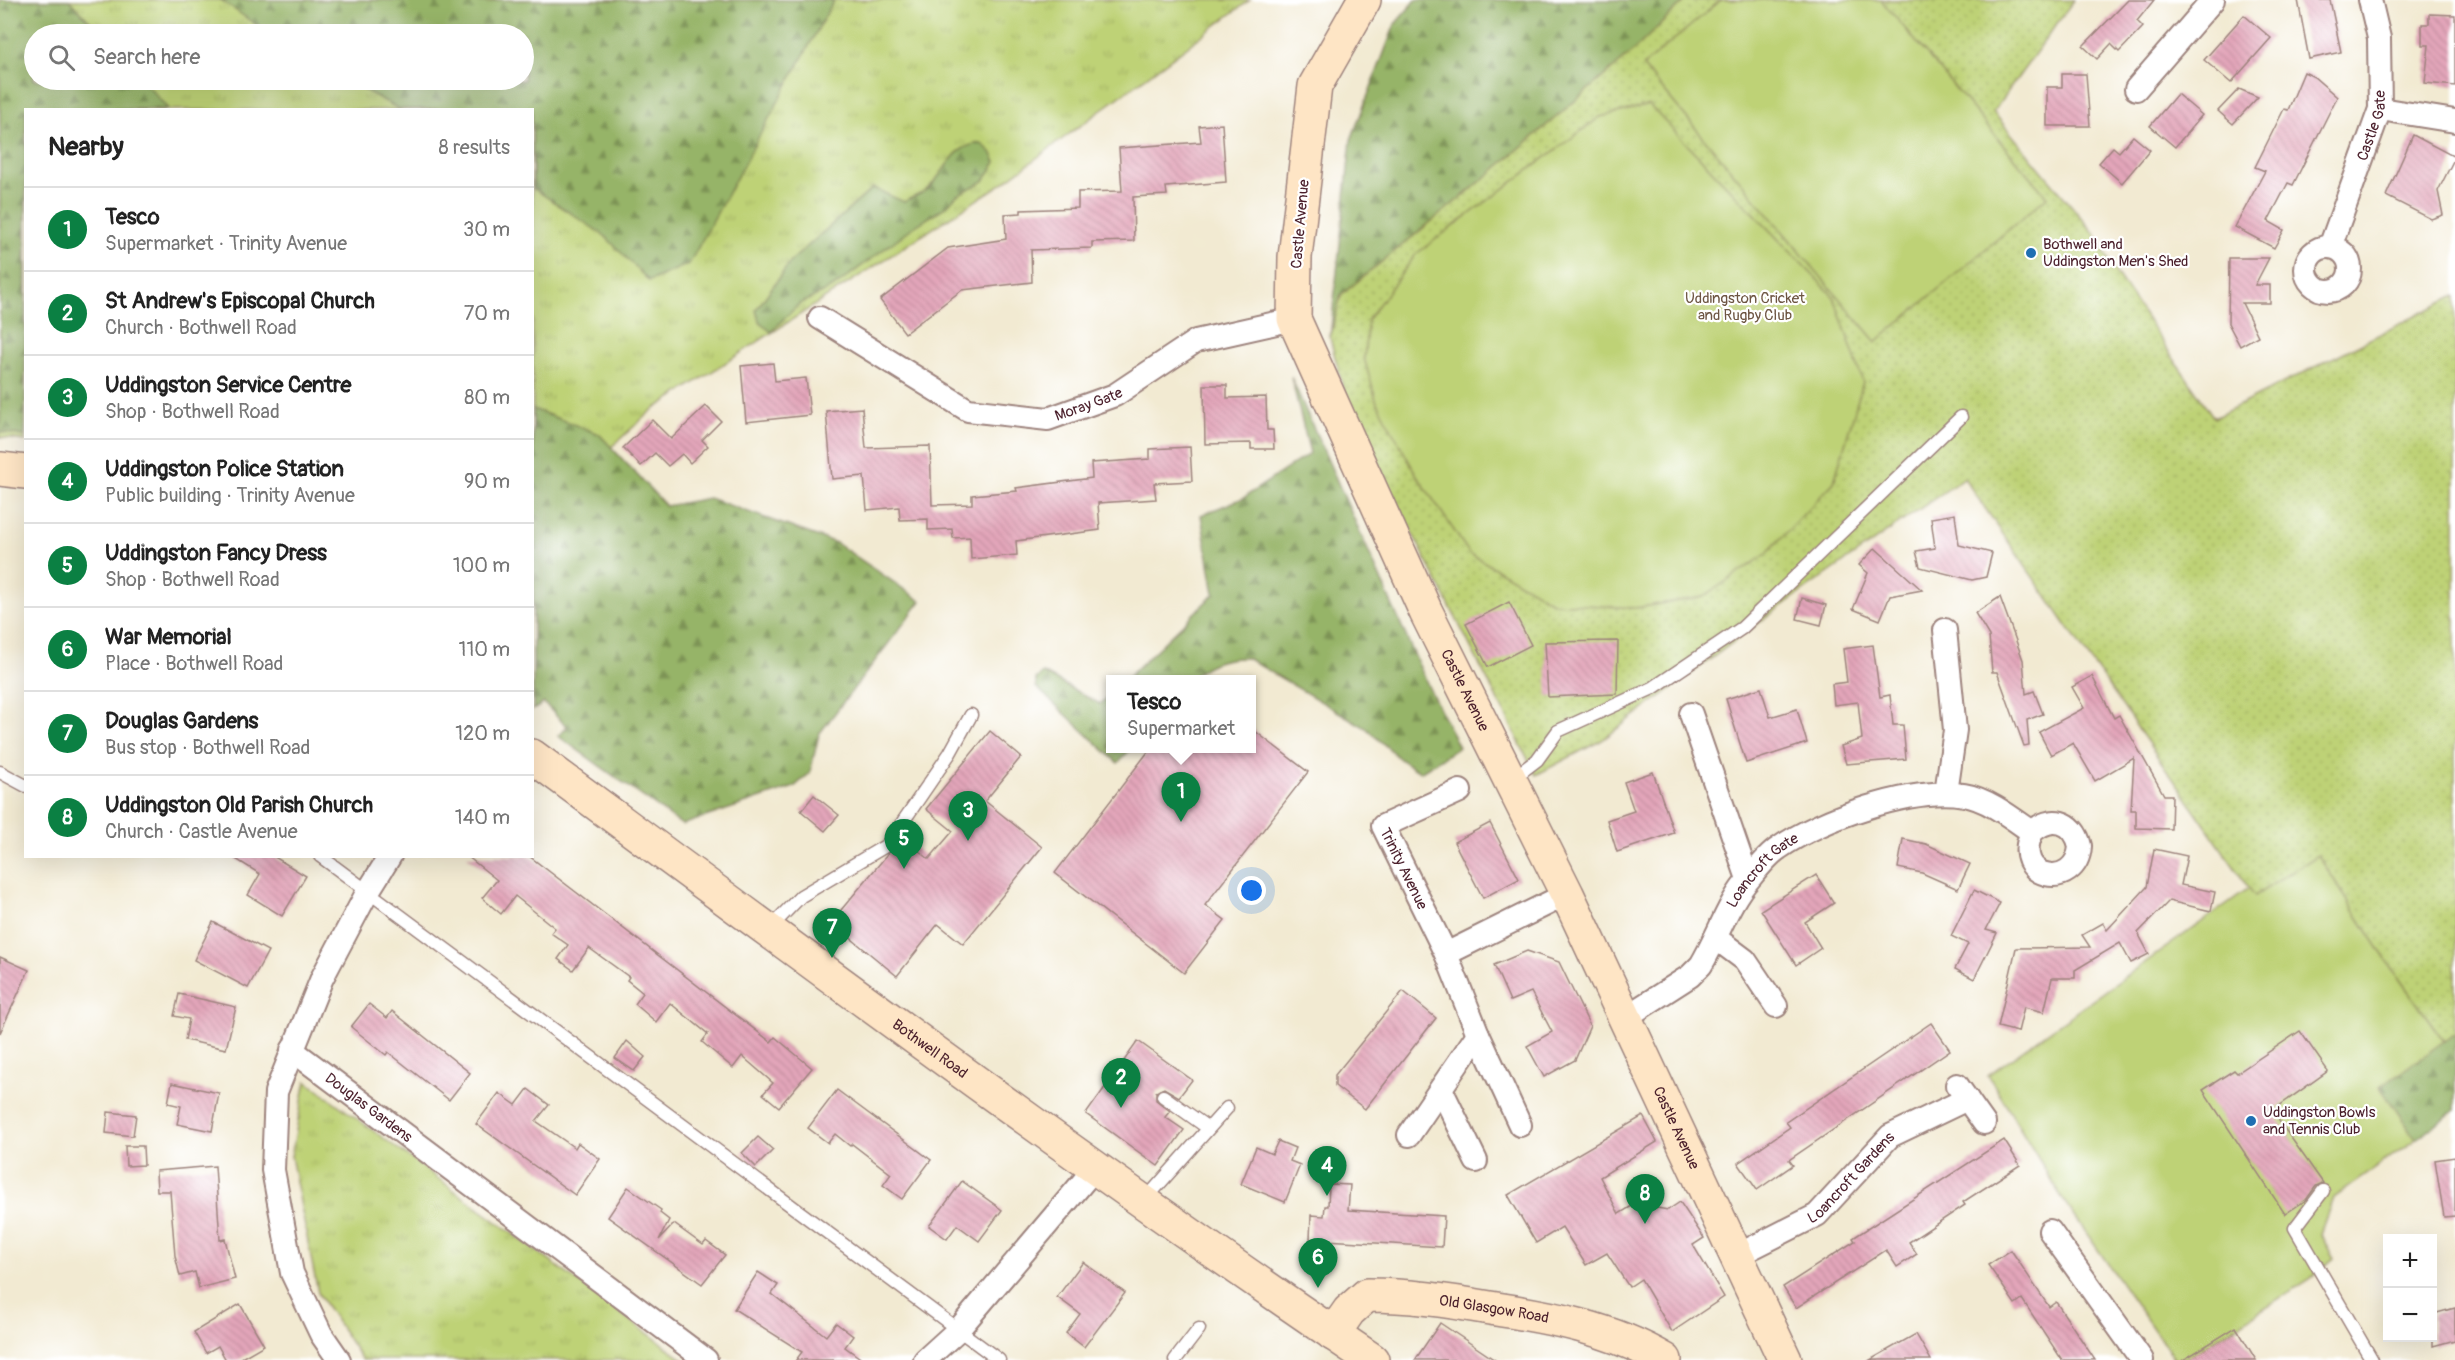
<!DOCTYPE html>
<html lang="en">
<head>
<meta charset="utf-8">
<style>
	body { margin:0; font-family:Pangolin,sans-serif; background:#f6f6f6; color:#222 }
	.controls { position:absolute; right:18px; bottom:18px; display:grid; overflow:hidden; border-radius:0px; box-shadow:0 6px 24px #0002 }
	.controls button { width:54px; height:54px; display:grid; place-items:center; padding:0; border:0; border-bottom:2px solid #e0e0e0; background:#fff; color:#222; font:30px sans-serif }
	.you { position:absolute; left:1252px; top:891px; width:21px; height:21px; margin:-15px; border:4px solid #fff; border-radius:50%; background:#1a73e8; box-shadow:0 0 0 9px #1a73e833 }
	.badge { display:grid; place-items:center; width:39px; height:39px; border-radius:50%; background:#0b8043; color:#fff; font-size:20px; font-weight:700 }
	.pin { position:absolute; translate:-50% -50px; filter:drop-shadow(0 2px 3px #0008) }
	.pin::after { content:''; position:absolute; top:32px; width:21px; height:18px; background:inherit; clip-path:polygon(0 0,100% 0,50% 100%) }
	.popup { position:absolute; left:1106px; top:675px; width:150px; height:78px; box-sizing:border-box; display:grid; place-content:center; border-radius:0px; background:#fff; filter:drop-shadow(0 2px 4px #0005); font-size:20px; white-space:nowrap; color:#767676 }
	.popup b { font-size:22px; color:#222 }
	.popup::after { content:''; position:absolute; left:50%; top:100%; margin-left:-12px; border:12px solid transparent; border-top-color:#fff }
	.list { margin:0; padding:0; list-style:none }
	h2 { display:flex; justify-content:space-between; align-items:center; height:78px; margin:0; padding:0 24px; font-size:26px }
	h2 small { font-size:20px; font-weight:400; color:#767676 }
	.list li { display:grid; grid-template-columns:39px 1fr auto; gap:18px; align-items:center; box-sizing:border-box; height:84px; padding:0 24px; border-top:2px solid #e0e0e0 }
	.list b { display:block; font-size:22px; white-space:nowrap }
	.list p { margin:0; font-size:20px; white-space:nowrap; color:#767676 }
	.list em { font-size:20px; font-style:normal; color:#767676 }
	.icon { flex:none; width:33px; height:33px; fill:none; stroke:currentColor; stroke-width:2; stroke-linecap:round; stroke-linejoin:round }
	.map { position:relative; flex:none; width:2455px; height:1360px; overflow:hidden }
	.search { position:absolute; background:#fff; box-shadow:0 6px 24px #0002; left:24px; top:24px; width:510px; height:66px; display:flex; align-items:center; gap:15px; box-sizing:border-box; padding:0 21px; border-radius:33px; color:#767676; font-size:22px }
	.panel { position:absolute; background:#fff; box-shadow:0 6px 24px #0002; left:24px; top:108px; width:510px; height:750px; border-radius:0px }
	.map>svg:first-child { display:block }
	.grass { fill:url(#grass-tufts); stroke:#847850; stroke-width:1.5; fill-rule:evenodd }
	.forest { fill:url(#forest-firs); stroke:#706a49; stroke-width:1.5 }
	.park { fill:url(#park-dots); stroke:#847850; stroke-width:1.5 }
	.garden { fill:#bed276; stroke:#847850; stroke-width:1.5 }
	.building { fill:url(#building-back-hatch) }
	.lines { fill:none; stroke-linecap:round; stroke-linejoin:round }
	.lane-casing { stroke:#9e847e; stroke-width:15 }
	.street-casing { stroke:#9e847e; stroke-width:26 }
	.secondary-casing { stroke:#9e847e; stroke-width:36 }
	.lane { stroke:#fff; stroke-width:12 }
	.street { stroke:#fff; stroke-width:22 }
	.secondary { stroke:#fee5c5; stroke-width:33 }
	.poi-dot { fill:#1f6fb2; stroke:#fff; stroke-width:2 }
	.labels { text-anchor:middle; stroke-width:4.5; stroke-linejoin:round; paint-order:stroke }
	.street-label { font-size:15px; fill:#4a1f2b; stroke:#fff }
	.poi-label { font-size:15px; fill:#4a1f2b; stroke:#fff; text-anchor:start }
	.park-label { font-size:15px; fill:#6d5542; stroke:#fff }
</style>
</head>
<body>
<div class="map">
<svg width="2455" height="1360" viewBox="0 0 2455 1360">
	<defs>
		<pattern id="grass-tufts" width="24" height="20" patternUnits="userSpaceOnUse" patternTransform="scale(1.5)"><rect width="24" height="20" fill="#bed276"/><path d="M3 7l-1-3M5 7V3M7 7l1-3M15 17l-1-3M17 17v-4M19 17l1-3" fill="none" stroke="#a5b466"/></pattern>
		<pattern id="forest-firs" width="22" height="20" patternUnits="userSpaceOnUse" patternTransform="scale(1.5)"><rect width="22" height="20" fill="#96b467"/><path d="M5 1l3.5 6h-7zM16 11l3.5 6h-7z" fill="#7c9255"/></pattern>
		<pattern id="park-dots" width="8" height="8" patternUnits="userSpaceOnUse" patternTransform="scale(1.5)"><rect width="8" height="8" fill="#bed276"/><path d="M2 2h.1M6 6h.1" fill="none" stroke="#a5b466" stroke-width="1.8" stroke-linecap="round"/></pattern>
		<pattern id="building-back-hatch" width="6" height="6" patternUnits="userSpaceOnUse" patternTransform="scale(1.5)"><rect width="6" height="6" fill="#e3a6ba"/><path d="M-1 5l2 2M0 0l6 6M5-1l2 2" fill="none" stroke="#c48ea0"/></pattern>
	</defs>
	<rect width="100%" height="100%" fill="#fff"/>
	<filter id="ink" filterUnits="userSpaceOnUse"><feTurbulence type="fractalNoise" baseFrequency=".0167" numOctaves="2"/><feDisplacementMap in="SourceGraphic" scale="12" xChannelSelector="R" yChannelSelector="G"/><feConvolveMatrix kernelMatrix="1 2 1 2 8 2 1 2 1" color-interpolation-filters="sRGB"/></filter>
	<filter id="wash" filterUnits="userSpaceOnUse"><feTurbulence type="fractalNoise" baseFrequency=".008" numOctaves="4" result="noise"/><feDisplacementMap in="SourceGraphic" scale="24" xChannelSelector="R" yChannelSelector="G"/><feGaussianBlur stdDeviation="1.35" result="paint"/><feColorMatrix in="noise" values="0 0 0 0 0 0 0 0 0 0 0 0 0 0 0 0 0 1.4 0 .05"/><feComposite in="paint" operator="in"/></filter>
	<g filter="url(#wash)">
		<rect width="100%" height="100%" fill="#f2ead2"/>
		<!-- grass -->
		<g class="grass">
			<path d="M0,0H1250L1003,183L651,411L533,518L532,110H26L25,441L0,437ZM34,34H524V80H34Z"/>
			<path d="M306,1081L684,1360H362L318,1293L291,1156Z"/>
		</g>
		<!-- forest -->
		<g class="forest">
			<path d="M0,0H69L102,34H34V80H143L168,109L26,110L25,436L0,432Z"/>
			<path d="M221,0H466L489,3L497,0H834L689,264L649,281L605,236L533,188L532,110L399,109L346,80H524V34H269Z"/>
			<path d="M1416,0H1686L1630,54L1485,178L1341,295L1330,338L1351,140L1395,24Z"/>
			<path d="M981,143L991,152L996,162L984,181L957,195L947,206L912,228L835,286L798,305L771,332L759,321L756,310L791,261L873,188L904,202C910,198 919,195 925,191C947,174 949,146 981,143Z"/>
			<path d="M1291,377L1430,690L1459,747L1420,772L1401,760L1366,728L1247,658C1225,657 1205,664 1190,679H1126L1214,594L1201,515L1243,498L1310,453Z"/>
			<path d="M533,409L599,434L666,506L709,498L836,543L921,601L819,734L810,773L794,787L682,825L558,736L567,727L544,703L533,710Z"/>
			<path d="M1043,673L1100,704L1110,695V748L1131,749L1118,763L1036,687V679Z"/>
			<path d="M2455,1027V1110L2416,1139L2380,1087Z"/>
		</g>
		<!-- park -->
		<path class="park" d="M1686,0H2074L1993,112L2095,234L2117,275L2214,418L2455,296V1033L2444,1041L2388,963L2255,897L1964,478L1783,605L1602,740L1536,775L1348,407L1330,338L1341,295L1485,178L1630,54Z"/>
		<!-- garden -->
		<g class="garden">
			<path d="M1721,0H1881L2047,197L1876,342L1643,66Z"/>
			<path d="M1649,105L1834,297L1863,382L1834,482L1765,555L1703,597L1635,608L1554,603L1469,553L1416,474L1377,403L1364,358L1368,319L1416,254L1600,117Z"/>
			<path d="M2318,855L2388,963L2444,1041L2380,1087L2416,1139L2333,1198L2320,1234L2334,1258L2310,1279L2183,1360H2175L2064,1201L1988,1075L2249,888L2255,896Z"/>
		</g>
		<g id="blocks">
			<!-- building -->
			<g class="building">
				<path d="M2128,0H2154L2137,21L2143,27L2119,52L2111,44L2097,59L2083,46Z"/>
				<path d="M2298,0H2330L2341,52L2309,59Z"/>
				<path d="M2429,14L2455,15V86L2425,83L2429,45H2422V24H2429Z"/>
				<path d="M2244,15L2271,38L2231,83L2204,60Z"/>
				<path d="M2304,72L2314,77L2337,97L2293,185L2288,183L2268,221L2284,230L2274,248L2235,227L2265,171L2255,167L2284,109L2288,110Z"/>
				<path d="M2062,74H2086L2090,126H2047V87H2062Z"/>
				<path d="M2239,89L2258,97L2233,124L2218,111Z"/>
				<path d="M2177,94L2202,115L2175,147L2150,126Z"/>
				<path d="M1222,124L1226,182L1166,187L1167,195L1133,197L1134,241L1092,242V248L1031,250L1032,282L962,290L905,333L880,300L948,248L1006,239L1005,214L1021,213V210L1078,208V192L1122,191L1119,148L1201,142L1199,126Z"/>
				<path d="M2413,135L2455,157L2438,191L2443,215L2431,219L2386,196Z"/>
				<path d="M2133,136L2150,150L2122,183L2099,163L2113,147L2119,152Z"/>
				<path d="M2229,258H2269L2255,285H2270V303H2242L2258,336L2240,346L2228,323Z"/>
				<path d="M773,363L775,381L806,378L810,415L746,422L741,366Z"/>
				<path d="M1204,385H1227V398L1266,397L1267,430H1273L1274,449H1251V443L1205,444Z"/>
				<path d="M706,406L721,421L702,440L708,446L690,463L682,454L668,466L655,453L641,466L623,448L652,420L671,439Z"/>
				<path d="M862,408L866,448L930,446L932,505L972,504V495L1017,491L1016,488L1092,478L1091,463L1150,459V449L1190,447L1192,481L1154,483L1156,499L1098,503L1100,530L1016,541L1017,555L971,559L970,537L953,538L952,529L928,530V519L900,520L899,507L867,510L864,476L832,479L826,411Z"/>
				<path d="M1955,514L1959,545L1992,553L1986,577L1972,580L1920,567L1916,551L1935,548L1931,518Z"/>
				<path d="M1875,548L1922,590L1890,596L1880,620L1853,609L1868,573L1859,565Z"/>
				<path d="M2000,597L2023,660L2026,694L2034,691L2043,714L2027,720L2029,745L2024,746L1997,672H1992L1989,636L1975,613Z"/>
				<path d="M1802,598L1826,605L1821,625L1797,619Z"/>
				<path d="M1509,602L1531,645L1488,667L1466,624Z"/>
				<path d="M1618,641L1617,694L1548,697L1545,642Z"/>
				<path d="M1873,645L1880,697L1890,695L1893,725H1903L1906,759L1846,764L1841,746L1862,739L1858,702L1834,705L1832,684L1847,682L1843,649Z"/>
				<path d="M2092,676L2114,718L2119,715L2164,795H2172L2171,829L2136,828V810H2131L2134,758L2095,781L2073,743L2051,755L2039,732L2084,708L2072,687Z"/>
				<path d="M1761,688L1770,717L1797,709L1807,743L1746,763L1726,699Z"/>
				<path d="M1251,728L1308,772L1205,905L1225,920L1184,973L1055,873L1151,748H1251Z"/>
				<path d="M990,731L1021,757L985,801L1042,847L963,944L938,924L897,976L831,922L902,837L929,859L953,831L926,809Z"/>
				<path d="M1653,772L1674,833L1617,852L1607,820L1634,811L1624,782Z"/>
				<path d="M814,795L839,815L825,831L801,811Z"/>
				<path d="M1490,823L1519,879L1483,898L1454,842Z"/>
				<path d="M1903,839L1926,844L1970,864L1958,889L1922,873L1898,868Z"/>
				<path d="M2154,849L2187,856L2181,885L2215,892L2211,911L2169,901L2138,933L2149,954L2131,963L2120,943L2075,970V978H2052L2044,1012L2024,1007L2018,1032L1998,1027L2016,948L2090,947L2082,935L2103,923L2107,930L2147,887Z"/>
				<path d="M231,856H273L306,876L282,916L248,895L260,874Z"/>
				<path d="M467,856H529L771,1042L775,1037L812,1068L779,1107L763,1094L773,1083L742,1056L733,1068L702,1042L708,1034L670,1003L656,1022L635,1004L643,993L627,980L629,977L589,948L573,970L558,959L568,945L551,933L555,928L515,896L501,914L482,898L497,880Z"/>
				<path d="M1816,875L1834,903L1805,922L1821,948L1796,965L1761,910Z"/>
				<path d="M1974,890L2000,903L1986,930L1997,933L1974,979L1955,969L1968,944L1951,936Z"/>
				<path d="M213,922L268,951L248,988L194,960Z"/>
				<path d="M1527,951L1559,962L1590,1026L1575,1060L1544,1077L1527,1046L1552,1032L1531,992L1510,1001L1494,965Z"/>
				<path d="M0,957L29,970L0,1033Z"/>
				<path d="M1403,991L1436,1018L1365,1109L1335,1086V1075Z"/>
				<path d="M179,994L236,1007L226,1049L185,1040L189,1019L174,1016Z"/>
				<path d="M369,1004L387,1018L392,1011L470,1073L449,1100L388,1052L386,1055L351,1027Z"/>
				<path d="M1931,1023L1950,1050L1789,1160L1793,1165L1757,1190L1738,1163L1790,1127L1786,1122Z"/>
				<path d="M2300,1031L2328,1071L2272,1111L2323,1183L2316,1186L2306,1200L2285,1214L2203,1090L2234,1070L2237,1073Z"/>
				<path d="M627,1041L645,1057L634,1071L615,1058Z"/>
				<path d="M1138,1041L1192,1080L1179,1097L1164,1088L1156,1092V1100L1170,1111L1165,1117L1184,1130L1158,1166L1086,1114Z"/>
				<path d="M172,1083L219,1093L212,1131L177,1124L181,1106L168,1103Z"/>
				<path d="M528,1089L549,1105L536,1121L575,1148L578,1143L600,1159L575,1195L476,1124L499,1093L516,1105Z"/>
				<path d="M837,1090L931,1160L902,1199L883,1185L891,1174L852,1144L850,1146L835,1134L828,1143L808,1128Z"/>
				<path d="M108,1112L136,1115L133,1136L106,1133Z"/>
				<path d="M1643,1116L1657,1142L1600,1177L1619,1214L1635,1204L1668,1210L1680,1202L1704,1238L1693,1245L1724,1297L1672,1332L1641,1279L1629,1287L1607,1253L1586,1265L1562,1227L1536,1243L1508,1195Z"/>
				<path d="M758,1137L773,1150L756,1167L742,1153Z"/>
				<path d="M2004,1140L2020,1165L1963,1202L1965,1205L1909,1242L1917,1254L1897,1267L1886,1250L1796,1308L1783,1287L1855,1241L1853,1238Z"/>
				<path d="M1278,1141L1295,1148L1290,1161L1300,1165L1285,1202L1241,1184L1256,1147L1272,1154Z"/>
				<path d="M125,1146H143L144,1165L126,1166Z"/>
				<path d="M2455,1157V1216L2444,1217L2435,1160Z"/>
				<path d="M215,1166L220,1240L225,1239L235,1279L199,1288L195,1272L180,1276L175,1256L170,1191H157L156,1171Z"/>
				<path d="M962,1181L1002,1210L979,1241L957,1225L947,1239L929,1226Z"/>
				<path d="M1329,1184L1350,1185L1348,1210L1444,1216L1442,1247L1310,1239L1311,1215L1324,1216L1325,1206H1328Z"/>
				<path d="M628,1187L661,1210L660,1213L669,1220L659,1240L674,1224L703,1245L706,1241L725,1255L702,1284L608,1217Z"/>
				<path d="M2011,1250L2049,1307L2056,1302L2095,1360H2062L2022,1299L2015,1304L1988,1265Z"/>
				<path d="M1083,1262L1125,1293L1084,1347L1066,1333L1080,1314L1057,1297Z"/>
				<path d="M758,1272L778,1285L772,1294L826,1336L836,1323L853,1336L845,1347L863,1360H796L802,1352L734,1309Z"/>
				<path d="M240,1304L264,1345L238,1360H226L218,1346L206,1353L194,1332Z"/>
				<path d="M2455,1308V1340L2433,1346V1314Z"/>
				<path d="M1440,1323L1495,1360H1415Z"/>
				<path d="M2236,1327L2256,1360H2183Z"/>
				<path d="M1916,1334L1931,1360H1870Z"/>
			</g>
		</g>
	</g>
	<g filter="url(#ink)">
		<use href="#blocks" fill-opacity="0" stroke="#9e847e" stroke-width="1.5"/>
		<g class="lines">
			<defs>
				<g id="lane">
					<path d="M0,772L26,786"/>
					<path d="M1512,779L1537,760L1558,731L1653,688L1742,628L1961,417"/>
					<path d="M320,856L999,1360"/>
					<path d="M768,930L801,896L887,845L950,753L971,715"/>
					<path d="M1163,1096L1208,1128"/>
					<path d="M2323,1191L2295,1228L2372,1360"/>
					<path d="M1144,1201L1227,1108"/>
					<path d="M1175,1360L1199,1329"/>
				</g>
				<g id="street">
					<path d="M2136,89L2213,0"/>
					<path d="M2380,109L2455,121"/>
					<path id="s1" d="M2330,247L2380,109L2379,38L2370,0"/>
					<circle cx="2328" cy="269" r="22"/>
					<path id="s2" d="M820,318L968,410L1048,419L1115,395L1196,341L1294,319"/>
					<path d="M1945,630L1955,730L1946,793"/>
					<path d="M1691,714L1748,879"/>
					<path id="s3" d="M1460,791L1383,826L1446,954L1478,1034L1520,1125"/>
					<path d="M1717,939L1745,960L1776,1006"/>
					<path d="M1446,954L1567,894"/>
					<path id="s4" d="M1626,1017L1690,976L1701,965C1718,937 1728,902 1750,878C1758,868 1768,855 1779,848C1820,819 1913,786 1964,795C1988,799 2012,818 2032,832C2010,880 2077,892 2080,846C2074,820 2051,815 2032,832"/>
					<path id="s5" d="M292,1050L706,1360"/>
					<path d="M1957,1085L1984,1123"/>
					<path d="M1441,1089L1476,1161"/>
					<path d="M1409,1135L1478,1034"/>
					<path d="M2050,1231L2142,1360"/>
					<path id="s6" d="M1736,1256L1817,1215L1890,1136L1967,1099"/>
					<path d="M339,1360L321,1334L292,1273L273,1170L276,1092L322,978L367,893L390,856"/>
					<path d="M925,1360L958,1330L1095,1168"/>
				</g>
				<g id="secondary">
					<path id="s7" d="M1364,0L1315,86L1295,257L1294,319L1426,612L1567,894L1785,1360"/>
					<path d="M0,469L26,472"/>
					<path id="s8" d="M532,756C810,961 1086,1167 1372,1360"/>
					<path id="s9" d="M1333,1334L1349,1311L1367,1295C1409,1295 1449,1301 1490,1308C1550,1317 1611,1328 1665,1360"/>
				</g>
			</defs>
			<!-- lane casing -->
			<use href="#lane" class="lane-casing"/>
			<!-- street casing -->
			<use href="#street" class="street-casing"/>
			<!-- secondary casing -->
			<use href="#secondary" class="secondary-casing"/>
			<!-- lane -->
			<use href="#lane" class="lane"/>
			<!-- street -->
			<use href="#street" class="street"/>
			<!-- secondary -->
			<use href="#secondary" class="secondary"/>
		</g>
	</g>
	<!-- markers -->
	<g class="poi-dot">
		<circle cx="2031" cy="253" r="6"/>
		<circle cx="2251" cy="1121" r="6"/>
	</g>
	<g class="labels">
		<!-- street labels -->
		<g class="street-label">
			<text dy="5" stroke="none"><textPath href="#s1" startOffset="129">Castle Gate</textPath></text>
			<text transform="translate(1300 224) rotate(-85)" y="5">Castle Avenue</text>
			<text dy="5" stroke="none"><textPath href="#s2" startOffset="298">Moray Gate</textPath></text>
			<text dy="5" stroke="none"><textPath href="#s7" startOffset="742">Castle Avenue</textPath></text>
			<text dy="5" stroke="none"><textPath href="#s3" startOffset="132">Trinity Avenue</textPath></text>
			<text dy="5" stroke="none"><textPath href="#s4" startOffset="206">Loancroft Gate</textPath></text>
			<text dy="5" stroke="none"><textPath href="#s8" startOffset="494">Bothwell Road</textPath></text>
			<text dy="5" stroke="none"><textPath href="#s5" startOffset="96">Douglas Gardens</textPath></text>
			<text dy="5" stroke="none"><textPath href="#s7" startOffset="1228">Castle Avenue</textPath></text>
			<text dy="5" stroke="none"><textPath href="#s6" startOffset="141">Loancroft Gardens</textPath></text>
			<text dy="5" stroke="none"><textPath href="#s9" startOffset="180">Old Glasgow Road</textPath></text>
		</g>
		<!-- poi labels -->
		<g class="poi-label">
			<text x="2043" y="249">Bothwell and<tspan x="2043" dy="17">Uddingston Men's Shed</tspan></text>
			<text x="2263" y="1117">Uddingston Bowls<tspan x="2263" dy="17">and Tennis Club</tspan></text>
		</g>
		<!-- park labels -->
		<g class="park-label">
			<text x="1745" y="303">Uddingston Cricket<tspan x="1745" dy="17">and Rugby Club</tspan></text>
		</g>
	</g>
</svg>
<div class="controls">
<button>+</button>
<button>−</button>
</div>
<div class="you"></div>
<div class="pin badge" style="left:1181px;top:822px">1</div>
<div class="popup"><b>Tesco</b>Supermarket</div>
<div class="pin badge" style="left:1121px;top:1108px">2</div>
<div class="pin badge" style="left:968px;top:841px">3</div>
<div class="pin badge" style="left:1327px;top:1196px">4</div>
<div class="pin badge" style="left:904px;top:869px">5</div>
<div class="pin badge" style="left:1318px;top:1288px">6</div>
<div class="pin badge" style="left:832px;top:958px">7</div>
<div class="pin badge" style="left:1645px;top:1224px">8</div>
<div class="search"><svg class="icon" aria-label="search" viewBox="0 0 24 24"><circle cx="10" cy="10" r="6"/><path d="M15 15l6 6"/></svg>Search here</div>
<section class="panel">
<h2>Nearby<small>8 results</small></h2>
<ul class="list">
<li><span class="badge">1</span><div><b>Tesco</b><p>Supermarket · Trinity Avenue</p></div><em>30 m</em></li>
<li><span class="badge">2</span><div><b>St Andrew's Episcopal Church</b><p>Church · Bothwell Road</p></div><em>70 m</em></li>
<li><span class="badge">3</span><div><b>Uddingston Service Centre</b><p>Shop · Bothwell Road</p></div><em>80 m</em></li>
<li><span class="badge">4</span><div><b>Uddingston Police Station</b><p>Public building · Trinity Avenue</p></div><em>90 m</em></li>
<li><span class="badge">5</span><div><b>Uddingston Fancy Dress</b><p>Shop · Bothwell Road</p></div><em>100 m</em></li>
<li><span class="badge">6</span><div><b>War Memorial</b><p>Place · Bothwell Road</p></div><em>110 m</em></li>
<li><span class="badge">7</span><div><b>Douglas Gardens</b><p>Bus stop · Bothwell Road</p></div><em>120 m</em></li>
<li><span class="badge">8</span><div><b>Uddingston Old Parish Church</b><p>Church · Castle Avenue</p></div><em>140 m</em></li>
</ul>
</section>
</div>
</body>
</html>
